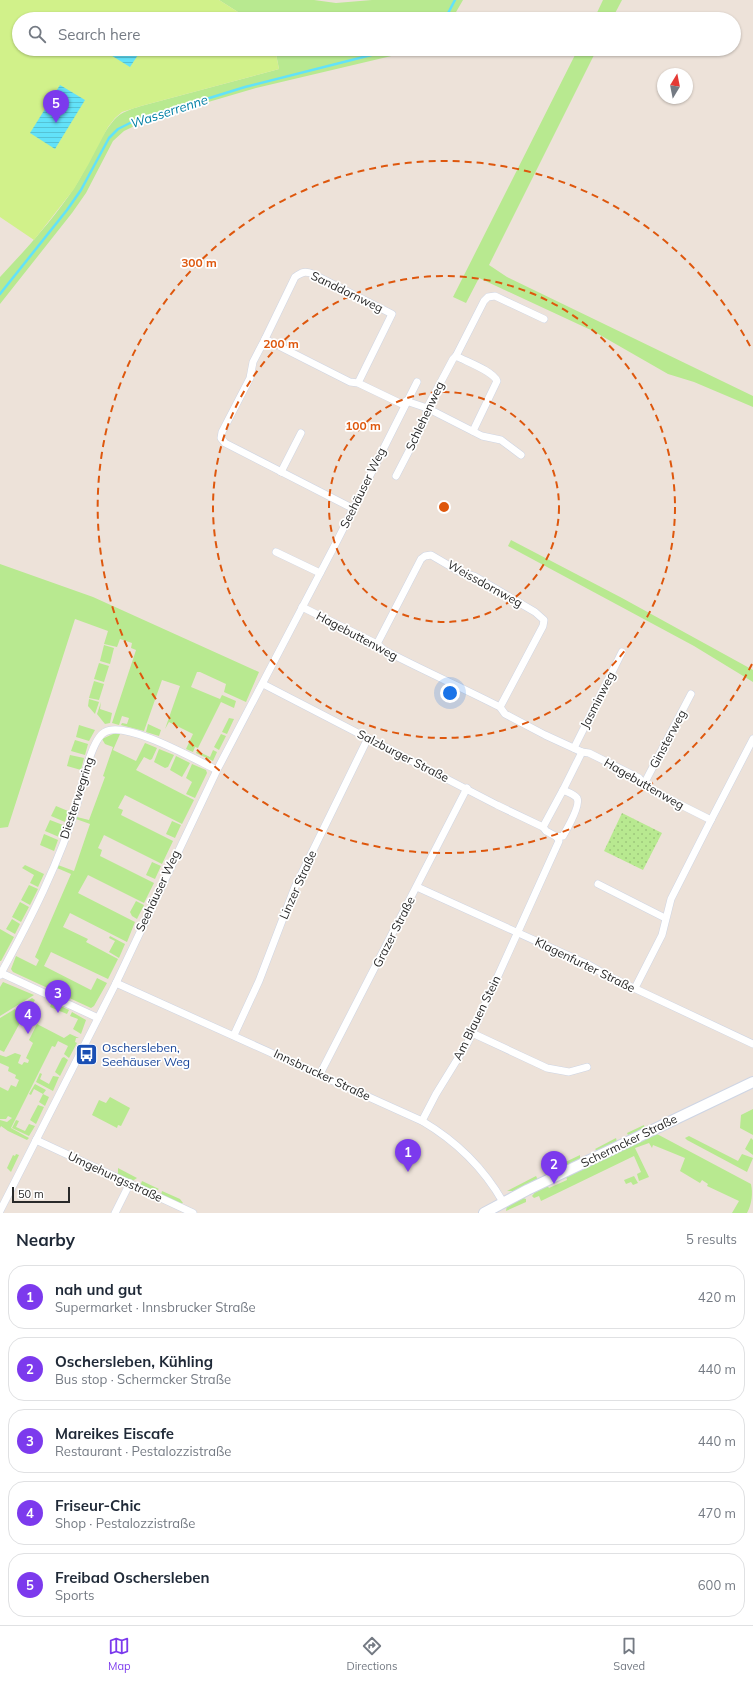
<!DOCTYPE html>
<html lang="en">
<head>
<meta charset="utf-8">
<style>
	body { margin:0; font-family:Mulish,sans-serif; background:#f6f6f7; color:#1f2937 }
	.compass { position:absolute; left:657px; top:68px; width:36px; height:36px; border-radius:50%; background:#fff; box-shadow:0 1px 3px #0004; rotate:10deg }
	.scale { position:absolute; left:12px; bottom:10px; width:58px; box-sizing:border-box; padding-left:4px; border:2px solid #292929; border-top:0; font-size:11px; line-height:14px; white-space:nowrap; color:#292929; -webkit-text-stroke:3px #fff; paint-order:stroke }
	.you { position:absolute; left:450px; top:693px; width:14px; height:14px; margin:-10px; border:3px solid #fff; border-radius:50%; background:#1a73e8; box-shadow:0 0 0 6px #1a73e833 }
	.badge { display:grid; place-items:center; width:26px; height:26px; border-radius:50%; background:#7c3aed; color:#fff; font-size:13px; font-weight:700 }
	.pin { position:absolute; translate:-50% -33px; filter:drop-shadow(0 1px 2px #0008) }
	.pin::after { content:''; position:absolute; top:21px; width:14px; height:12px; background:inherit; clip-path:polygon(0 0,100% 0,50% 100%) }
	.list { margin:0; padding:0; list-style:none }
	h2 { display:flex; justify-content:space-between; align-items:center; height:52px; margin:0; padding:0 16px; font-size:17px }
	h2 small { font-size:13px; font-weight:400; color:#747a83 }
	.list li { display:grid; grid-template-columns:26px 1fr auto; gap:12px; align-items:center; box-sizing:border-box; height:64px; margin:0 8px 8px; padding:0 8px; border:1px solid #e0e1e3; border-radius:16px }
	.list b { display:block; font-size:15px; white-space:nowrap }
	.list p { margin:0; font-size:13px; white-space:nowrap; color:#747a83 }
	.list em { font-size:13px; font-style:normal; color:#747a83 }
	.icon { flex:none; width:22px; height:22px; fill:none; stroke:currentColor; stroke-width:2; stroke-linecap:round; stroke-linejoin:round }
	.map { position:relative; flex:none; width:753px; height:1213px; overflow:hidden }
	.search { position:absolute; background:#fff; box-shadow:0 1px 3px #0004; left:12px; right:12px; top:12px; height:44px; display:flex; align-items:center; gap:10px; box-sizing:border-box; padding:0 14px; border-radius:22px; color:#747a83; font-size:15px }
	.sheet { height:412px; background:#fff }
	nav { display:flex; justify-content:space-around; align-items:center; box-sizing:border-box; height:56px; border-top:1px solid #e0e1e3; background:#fff; font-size:11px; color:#747a83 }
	nav a { display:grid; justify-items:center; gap:2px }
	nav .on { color:#7c3aed }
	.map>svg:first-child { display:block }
	.grass { fill:#b8e990 }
	.park { fill:url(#park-dots) }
	.pitch { fill:#d1f18a }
	.water { fill:url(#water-rules) }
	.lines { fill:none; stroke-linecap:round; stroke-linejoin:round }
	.stream { stroke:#62e2f9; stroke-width:2.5 }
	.street-casing { stroke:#ced5e4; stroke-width:8 }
	.secondary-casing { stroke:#ced5e4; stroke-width:12 }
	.street { stroke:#fff; stroke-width:7 }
	.secondary { stroke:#fff; stroke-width:10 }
	.ring { fill:none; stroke:#de570d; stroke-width:2; stroke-dasharray:7 5 }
	.labels { text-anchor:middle; stroke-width:3.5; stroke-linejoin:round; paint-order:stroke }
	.street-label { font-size:12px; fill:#292929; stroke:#fff }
	.transit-label { font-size:12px; fill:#164399; stroke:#fff; text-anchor:start }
	.water-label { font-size:13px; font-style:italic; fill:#017fa5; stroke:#fff }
	.centre { fill:#de570d; stroke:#fff; stroke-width:2 }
	.ring-label { font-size:12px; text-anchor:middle; font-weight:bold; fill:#de570d; stroke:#fff; stroke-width:3.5; stroke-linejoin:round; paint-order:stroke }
</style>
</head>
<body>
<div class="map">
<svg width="753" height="1213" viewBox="0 0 753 1213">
	<defs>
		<pattern id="park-dots" width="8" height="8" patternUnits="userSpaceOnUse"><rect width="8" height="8" fill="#b8e990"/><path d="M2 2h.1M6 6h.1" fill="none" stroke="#9ec87c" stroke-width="1.8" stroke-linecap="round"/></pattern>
		<pattern id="water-rules" width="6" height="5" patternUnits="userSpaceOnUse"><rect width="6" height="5" fill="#62e2f9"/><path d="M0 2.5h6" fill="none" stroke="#55c2d5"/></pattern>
	</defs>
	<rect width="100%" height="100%" fill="#ede2d9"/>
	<!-- grass -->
	<g class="grass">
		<path d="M219,0H314L336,3L372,0H463L452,19H249Z"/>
		<path d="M603,0H622L612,19H594Z"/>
		<path d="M275,49H421L256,88L147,120L124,131L113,141L86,193L72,213L0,304V277C26,249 53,220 74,188C88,167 98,138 114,120C121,112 131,109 141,106L279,69Z"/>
		<path d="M578,49H597L489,265L507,277L753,396V407L694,382L668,374L593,331L479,278L466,303L453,297Z"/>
		<path d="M511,540L622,598L753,670V682L694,646L508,546Z"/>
		<path d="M0,564L93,597L259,672L246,702L224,692L226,684L200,672H197L191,687L220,699L222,695L236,701L234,708L221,702L198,748L195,747L193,752L186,749L193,734L169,722L165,729L180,686L162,680L144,731L121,725L122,723L127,724L129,718L122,716L119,725L112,723L136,650L131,648L132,643L120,639L117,647L104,644L108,631L75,619L8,827L0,828Z"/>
		<path d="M104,645L114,648L110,664L100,661Z"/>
		<path d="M99,663L109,666L104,682L94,679Z"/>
		<path d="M94,681L104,684L99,700L89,698Z"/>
		<path d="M89,699L99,702L95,714L88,706Z"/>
		<path d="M101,702L100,709L112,713L110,723L105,724L97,714Z"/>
		<path d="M229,718L234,719L227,734L222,732Z"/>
		<path d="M148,724L161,730L159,736L146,732Z"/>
		<path d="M79,725L95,730L89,741L76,737Z"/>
		<path d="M113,734H120L113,750L136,761L145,743L157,748L152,759L150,760L144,757L136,770L194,800L182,824L125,795L118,808L123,810L121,815L173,841L162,864L104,835L98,848L102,850L100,856L154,883L144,903L88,875L78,893L135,922L127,942L70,913L63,927L88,939L86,942L118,959L108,979L51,952L44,966L91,990L97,978L107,983L94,1006L91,1008L13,972L11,969L16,956L36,966L39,960L35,957L71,874L57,868L58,865L74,871L90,824L76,819L77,817L89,820L105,777L103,776L113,747L105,744L102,739Z"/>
		<path d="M221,734L226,736L219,750L214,747Z"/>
		<path d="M75,740L88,744L85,755L71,751Z"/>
		<path d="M159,749L174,755L168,767L165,768L154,762Z"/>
		<path d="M213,750L217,752L213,761L196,753L197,751L210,757Z"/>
		<path d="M70,755L84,758L81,770L67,766Z"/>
		<path d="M176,756L190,763L182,777L170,770Z"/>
		<path d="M192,764L206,770L207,773L195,798L186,794L192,782L186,778Z"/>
		<path d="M56,806L68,811L65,822L51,816Z"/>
		<path d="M50,820L63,825L59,837L45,831Z"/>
		<path d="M172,821L181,825L175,838L166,834Z"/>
		<path d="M44,834L58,840L54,851L40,845Z"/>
		<path d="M152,862L161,866L155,879L146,875Z"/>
		<path d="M25,865L44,874L38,887L30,883L34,875L22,868Z"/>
		<path d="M29,885L38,889L30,905L21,900Z"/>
		<path d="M136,901L144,905L137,919L132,916L130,912Z"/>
		<path d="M20,902L29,907L21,922L12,917Z"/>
		<path d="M12,919L20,924L15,934L6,929Z"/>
		<path d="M0,929L14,937L1,961H0Z"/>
		<path d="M110,936L125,944L119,958L109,952L115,941L109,938Z"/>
		<path d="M3,982L34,995L0,1016V987Z"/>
		<path d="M32,998L35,1000L24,1017L17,1008Z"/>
		<path d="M52,1002L69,1010L67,1014L50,1007Z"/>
		<path d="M15,1009L22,1019L4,1052L0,1050V1018Z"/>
		<path d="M72,1012L86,1020L81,1034L73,1029L78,1019L70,1016Z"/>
		<path d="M37,1024L64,1038L70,1034L79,1038H76L75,1042L77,1043L69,1058L64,1054L68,1046L58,1041L55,1047L52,1046L11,1128L29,1138L27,1140L8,1131L1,1126L0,1128V1120L7,1122L12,1118L8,1116L6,1119H0V1087L8,1091L11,1085L16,1087L19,1080L15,1078L16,1075L8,1071L9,1067L0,1063V1055L6,1057L15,1053L21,1055L18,1063L22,1065L24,1062L28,1063L29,1060L26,1058L33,1043L29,1040Z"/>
		<path d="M64,1057L68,1060L60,1076L55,1072L62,1058Z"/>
		<path d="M40,1073L42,1074L40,1079L49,1084L53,1076L59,1077L53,1091L36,1082Z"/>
		<path d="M35,1084L46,1090L43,1094L49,1097L45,1106L39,1102L43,1094L34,1089L31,1095L29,1094Z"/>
		<path d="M110,1097L130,1108L121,1126L118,1125L117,1128L92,1115L99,1100L106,1103Z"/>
		<path d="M38,1105L44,1107L36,1124L30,1120Z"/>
		<path d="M753,1109V1135L740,1128L741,1115Z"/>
		<path d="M16,1120L19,1121L16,1127L25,1131L29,1124L35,1126L29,1136L12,1128Z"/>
		<path d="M644,1125L645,1129L628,1135L627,1133Z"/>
		<path d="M657,1134L751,1184C753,1193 752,1204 747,1213H732L739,1201L707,1186L708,1184L702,1180L700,1183L680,1171L685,1158L653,1145L652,1148L649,1143L635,1148L649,1177L639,1181L637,1174L641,1172L634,1156L541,1201L539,1196L534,1198L532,1196L537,1190L547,1185L549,1188L567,1180L566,1176L633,1143Z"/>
		<path d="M689,1136L738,1161L742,1154L753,1158L747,1172L687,1140L685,1138Z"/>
		<path d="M616,1138L617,1142L597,1151L595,1149Z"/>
		<path d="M751,1138L753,1140V1155L745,1149Z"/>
		<path d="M16,1154L19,1155L11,1172L7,1168L13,1155L15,1156Z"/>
		<path d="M580,1155V1159L560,1169L557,1166Z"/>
		<path d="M118,1168L137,1178L131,1182L118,1176Z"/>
		<path d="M536,1176L538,1180L514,1191H507Z"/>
		<path d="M634,1176L638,1183L633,1185L631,1182L626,1184L624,1180Z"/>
		<path d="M142,1181L159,1189L154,1192L140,1186Z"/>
		<path d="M162,1191L180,1199L183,1203L180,1204L161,1195Z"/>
		<path d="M523,1198L526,1199V1202L506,1211L507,1205Z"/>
	</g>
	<!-- park -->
	<path class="park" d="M622,813L662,833L643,870L604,851Z"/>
	<!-- pitch -->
	<path class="pitch" d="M0,0H219L249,19H19V49H275L279,69L141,106L122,112L115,118L108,127L88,165L74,189L34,240L0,217Z"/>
	<!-- water -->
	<g class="water">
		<path d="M101,49H142L130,67Z"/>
		<path d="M60,85L85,100L55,149L30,133Z"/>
	</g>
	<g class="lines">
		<!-- stream -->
		<g class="stream">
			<path d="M445,19L455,0"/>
			<path d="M0,294L67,210L81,190L109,138L118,129L132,122L245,87L395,49"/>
		</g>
		<defs>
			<g id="street">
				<path d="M265,339L253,362L250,378L222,432L221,438L225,443L352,508"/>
				<path d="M456,356C467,362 493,371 497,381L473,431"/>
				<path d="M358,383L392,314L313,274C305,271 302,272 295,277L265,339L350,382L358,383L404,405"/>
				<path d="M406,401L427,408L482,436L501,440L521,455"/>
				<path d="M281,472L301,433"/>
				<path d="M396,476L426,418L427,408L453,359L456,356L484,301L488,297L495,296L544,319"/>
				<path d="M276,552L320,573"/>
				<path d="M302,607L377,644L384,650C422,670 461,687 500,707L505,714L545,735L582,752L589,753L639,778L649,789L711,820L671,899L662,935L635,988"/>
				<path d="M377,644L421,559L425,556L431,555L460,572L474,576L535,612L544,620L543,626L500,707"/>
				<path d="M263,684L497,805L543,827L546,831L557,837L559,841L468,1042L436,1094L422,1121"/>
				<path d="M574,748L622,652"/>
				<path d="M644,784L691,694"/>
				<path d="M563,790L582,752"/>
				<path d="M711,820L753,739"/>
				<path d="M543,827L563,790C568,792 574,794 577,798C581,805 567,829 563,836L557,837"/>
				<path d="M598,884L665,918"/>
				<path d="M417,887L589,965L606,975L753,1044"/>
				<path d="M1,973L98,1018"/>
				<path d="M0,975C30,920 60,862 78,801C82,786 91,739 105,732C126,720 196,760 217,770"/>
				<path d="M116,983L422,1121C456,1141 483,1167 503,1202"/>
				<path d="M472,1033L547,1068L569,1072L587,1067"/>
				<path d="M234,1035L259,981L295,887L368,738"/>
				<path d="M320,1074L467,788"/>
				<path d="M36,1140L193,1213"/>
				<path d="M0,1211L116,983L217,770L337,541L417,382"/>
				<path d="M115,1213L130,1183"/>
			</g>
			<path id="secondary" d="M484,1213L527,1190L753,1082"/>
		</defs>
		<!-- street casing -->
		<use href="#street" class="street-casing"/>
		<!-- secondary casing -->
		<use href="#secondary" class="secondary-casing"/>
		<!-- street -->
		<use href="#street" class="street"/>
		<!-- secondary -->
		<use href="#secondary" class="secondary"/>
	</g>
	<!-- distance rings -->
	<g class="ring">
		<circle cx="444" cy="507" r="115"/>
		<circle cx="444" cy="507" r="231"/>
		<path d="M752 664A346 346 0 1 1 752 350"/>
	</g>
	<!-- icons -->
	<defs>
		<symbol id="bus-square" viewBox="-11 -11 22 22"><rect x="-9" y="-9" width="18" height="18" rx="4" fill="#1a4fb4" stroke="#fff"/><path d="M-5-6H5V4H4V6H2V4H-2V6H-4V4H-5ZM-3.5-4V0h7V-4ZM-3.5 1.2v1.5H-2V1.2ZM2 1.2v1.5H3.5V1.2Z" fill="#fff"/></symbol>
	</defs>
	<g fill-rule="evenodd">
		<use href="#bus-square" x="74" y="1042" width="25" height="25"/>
	</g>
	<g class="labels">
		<!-- street labels -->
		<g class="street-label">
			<text transform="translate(347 292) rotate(26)" y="4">Sanddornweg</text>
			<text transform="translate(425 416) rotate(-65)" y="4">Schlehenweg</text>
			<text transform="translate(363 488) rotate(-64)" y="4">Seehäuser Weg</text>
			<text transform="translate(485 584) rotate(29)" y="4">Weissdornweg</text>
			<text transform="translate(357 636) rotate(28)" y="4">Hagebuttenweg</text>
			<text transform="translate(598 700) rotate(-63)" y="4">Jasminweg</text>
			<text transform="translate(668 739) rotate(-62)" y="4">Ginsterweg</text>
			<text transform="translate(403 756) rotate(27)" y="4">Salzburger Straße</text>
			<text transform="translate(644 784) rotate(30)" y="4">Hagebuttenweg</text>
			<text transform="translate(77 798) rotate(-72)" y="4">Diesterwegring</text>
			<text transform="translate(298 885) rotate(-66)" y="4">Linzer Straße</text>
			<text transform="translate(158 891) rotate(-65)" y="4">Seehäuser Weg</text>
			<text transform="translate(394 932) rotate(-63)" y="4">Grazer Straße</text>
			<text transform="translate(585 965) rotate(26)" y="4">Klagenfurter Straße</text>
			<text transform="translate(477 1018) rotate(-64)" y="4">Am Blauen Stein</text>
			<text transform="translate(322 1075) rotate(25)" y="4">Innsbrucker Straße</text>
			<text transform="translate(629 1141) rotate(-26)" y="4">Schermcker Straße</text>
			<text transform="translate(115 1177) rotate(25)" y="4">Umgehungsstraße</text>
		</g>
		<!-- transit labels -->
		<g class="transit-label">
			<text x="102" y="1052">Oschersleben,<tspan x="102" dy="14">Seehäuser Weg</tspan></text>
		</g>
		<!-- water labels -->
		<g class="water-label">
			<text transform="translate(169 111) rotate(-18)" y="5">Wasserrenne</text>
		</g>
	</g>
	<circle cx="444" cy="507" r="6" class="centre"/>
	<g class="ring-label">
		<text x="199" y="267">300 m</text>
		<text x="281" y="348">200 m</text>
		<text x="363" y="430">100 m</text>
	</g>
</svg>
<svg class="compass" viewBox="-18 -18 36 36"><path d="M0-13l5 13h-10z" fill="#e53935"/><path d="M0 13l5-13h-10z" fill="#747a83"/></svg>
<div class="scale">50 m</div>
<div class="you"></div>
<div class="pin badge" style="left:408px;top:1172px">1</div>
<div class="pin badge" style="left:554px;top:1184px">2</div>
<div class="pin badge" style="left:58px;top:1013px">3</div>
<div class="pin badge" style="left:28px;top:1034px">4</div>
<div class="pin badge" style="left:56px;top:123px">5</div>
<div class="search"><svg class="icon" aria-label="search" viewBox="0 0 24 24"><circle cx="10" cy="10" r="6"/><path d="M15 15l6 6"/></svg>Search here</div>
</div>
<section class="sheet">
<h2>Nearby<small>5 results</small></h2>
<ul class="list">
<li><span class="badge">1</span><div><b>nah und gut</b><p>Supermarket · Innsbrucker Straße</p></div><em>420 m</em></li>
<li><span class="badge">2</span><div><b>Oschersleben, Kühling</b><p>Bus stop · Schermcker Straße</p></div><em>440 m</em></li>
<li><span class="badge">3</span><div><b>Mareikes Eiscafe</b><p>Restaurant · Pestalozzistraße</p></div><em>440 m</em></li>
<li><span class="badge">4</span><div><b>Friseur-Chic</b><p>Shop · Pestalozzistraße</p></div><em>470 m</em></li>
<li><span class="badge">5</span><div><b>Freibad Oschersleben</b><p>Sports</p></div><em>600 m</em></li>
</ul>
</section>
<nav>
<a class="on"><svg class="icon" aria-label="map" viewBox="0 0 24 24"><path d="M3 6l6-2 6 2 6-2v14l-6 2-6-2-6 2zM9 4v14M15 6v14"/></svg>Map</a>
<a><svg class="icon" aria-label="directions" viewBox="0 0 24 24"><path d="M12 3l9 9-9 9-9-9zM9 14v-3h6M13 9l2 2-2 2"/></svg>Directions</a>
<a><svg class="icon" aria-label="saved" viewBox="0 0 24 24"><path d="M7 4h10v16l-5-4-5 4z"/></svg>Saved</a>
</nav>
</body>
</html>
